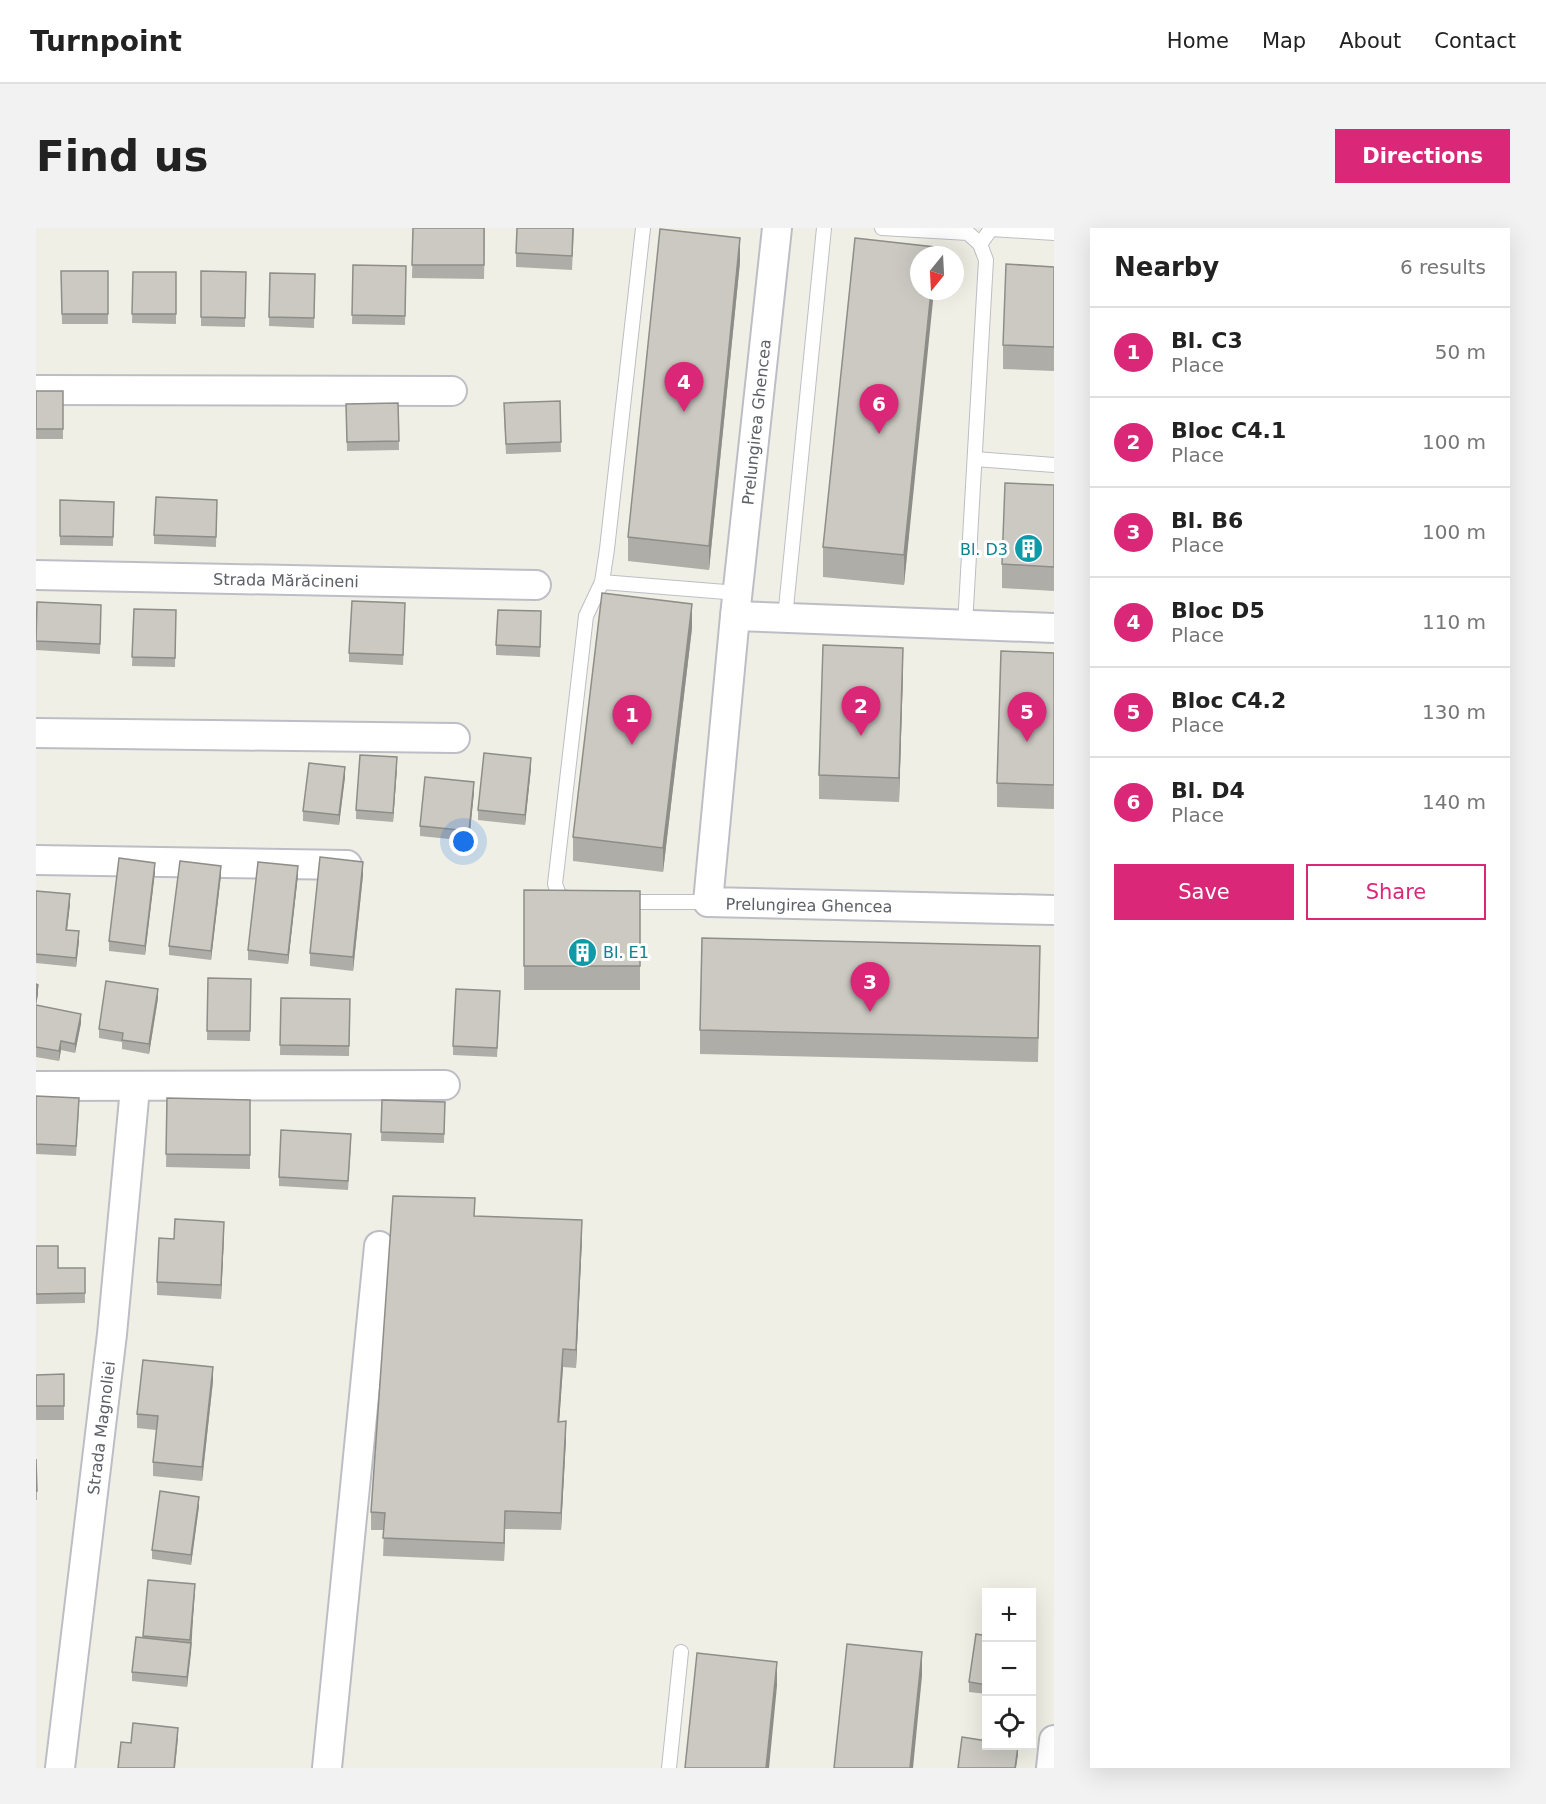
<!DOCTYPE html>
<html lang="en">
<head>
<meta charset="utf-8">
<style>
	body { margin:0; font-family:"DejaVu Sans",sans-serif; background:#f2f2f2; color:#222 }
	.controls { position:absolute; right:18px; bottom:18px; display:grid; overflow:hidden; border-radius:0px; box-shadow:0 6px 24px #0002 }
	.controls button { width:54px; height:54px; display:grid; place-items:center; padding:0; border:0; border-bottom:2px solid #e0e0e0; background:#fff; color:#222; font:30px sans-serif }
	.compass { position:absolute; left:874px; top:18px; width:54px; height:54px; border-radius:50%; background:#fff; box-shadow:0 6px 24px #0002; rotate:198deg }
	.you { position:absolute; left:428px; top:614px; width:21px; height:21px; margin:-15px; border:4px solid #fff; border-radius:50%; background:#1a73e8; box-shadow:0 0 0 9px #1a73e833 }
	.badge { display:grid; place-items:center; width:39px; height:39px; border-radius:50%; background:#db2777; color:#fff; font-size:20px; font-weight:700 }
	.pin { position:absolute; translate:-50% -50px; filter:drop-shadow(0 2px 3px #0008) }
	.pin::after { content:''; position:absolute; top:32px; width:21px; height:18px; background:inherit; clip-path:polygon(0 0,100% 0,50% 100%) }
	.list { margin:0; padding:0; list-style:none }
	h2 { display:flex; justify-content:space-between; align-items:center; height:78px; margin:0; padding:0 24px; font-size:26px }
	h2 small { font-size:20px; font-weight:400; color:#767676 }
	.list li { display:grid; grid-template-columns:39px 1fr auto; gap:18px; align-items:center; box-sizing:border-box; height:90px; padding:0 24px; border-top:2px solid #e0e0e0 }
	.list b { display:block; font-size:22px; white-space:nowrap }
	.list p { margin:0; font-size:20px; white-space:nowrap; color:#767676 }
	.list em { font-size:20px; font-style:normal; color:#767676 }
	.actions { display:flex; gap:12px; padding:18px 24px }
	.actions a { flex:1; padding:14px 0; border:2px solid #db2777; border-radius:0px; text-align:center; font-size:21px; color:#db2777 }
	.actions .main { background:#db2777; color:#fff }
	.icon { flex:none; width:33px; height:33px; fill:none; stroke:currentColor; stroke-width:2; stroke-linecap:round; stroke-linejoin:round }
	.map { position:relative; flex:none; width:1018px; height:1540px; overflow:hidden; border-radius:0px }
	header { display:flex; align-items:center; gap:36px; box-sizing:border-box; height:84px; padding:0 30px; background:#fff; border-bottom:2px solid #e0e0e0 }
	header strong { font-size:28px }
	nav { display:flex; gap:33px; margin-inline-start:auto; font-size:21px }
	.intro { display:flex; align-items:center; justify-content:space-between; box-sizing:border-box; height:144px; padding:0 36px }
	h1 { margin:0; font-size:42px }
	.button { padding:15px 27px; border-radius:0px; background:#db2777; color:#fff; font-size:21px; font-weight:700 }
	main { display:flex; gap:36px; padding:0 36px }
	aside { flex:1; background:#fff; border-radius:0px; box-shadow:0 6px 24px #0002 }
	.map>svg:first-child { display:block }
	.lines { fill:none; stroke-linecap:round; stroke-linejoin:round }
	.service-casing { stroke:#bdbec5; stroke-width:16 }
	.minor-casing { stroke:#bdbec5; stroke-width:32 }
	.service { stroke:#fff; stroke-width:14 }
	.minor { stroke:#fff; stroke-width:28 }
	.wall { fill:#afada7 }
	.shaded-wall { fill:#8e8d88 }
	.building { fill:#cbc9c2; stroke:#8e8d88; stroke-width:1.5 }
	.labels { text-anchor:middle; stroke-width:6; stroke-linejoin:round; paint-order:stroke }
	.street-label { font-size:16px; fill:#5d6067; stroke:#fff }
	.culture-label { font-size:16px; fill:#0d838f; stroke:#fff; text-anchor:end }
</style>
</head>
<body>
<header>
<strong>Turnpoint</strong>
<nav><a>Home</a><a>Map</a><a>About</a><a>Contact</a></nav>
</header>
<div class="intro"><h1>Find us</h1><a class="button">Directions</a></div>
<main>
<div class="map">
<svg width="1018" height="1540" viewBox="0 0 1018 1540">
	<rect width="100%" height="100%" fill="#f0efe5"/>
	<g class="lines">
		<defs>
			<g id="service">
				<path d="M846,0L932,5L944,16L950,32L929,397"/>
				<path d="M944,16L955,1L1018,5"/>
				<path d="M939,231L1018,237"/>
				<path d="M566,354L702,365"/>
				<path d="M749,390L788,0"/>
				<path d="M533,671L523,667L519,656L550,388L566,354L571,321L607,0"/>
				<path d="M588,674H672"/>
				<path d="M633,1540L645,1424"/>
			</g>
			<g id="minor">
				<path d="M741,0L699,388L672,674L1018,682"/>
				<path d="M0,162L416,163"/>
				<path d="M0,347L500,357"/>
				<path d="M699,388L1018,400"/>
				<path d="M0,505L419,510"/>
				<path d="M0,632L311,637"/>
				<path d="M0,858L409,857"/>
				<path d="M24,1540L76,1106L99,860"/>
				<path d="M291,1540L343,1018"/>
				<path d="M1015,1540L1018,1512"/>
			</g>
		</defs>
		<!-- service casing -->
		<use href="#service" class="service-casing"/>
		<!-- minor casing -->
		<use href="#minor" class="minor-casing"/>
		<!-- service -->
		<use href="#service" class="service"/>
		<!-- minor -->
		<use href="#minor" class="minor"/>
	</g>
	<!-- wall -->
	<g class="wall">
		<path d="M377,0H449L448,51L376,50Z"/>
		<path d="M538,0L536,42L480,39V25Z"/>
		<path d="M899,27L868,357L787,349V319Z"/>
		<path d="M704,34L673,342L592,333V309Z"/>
		<path d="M317,37L370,38L369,97L316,96Z"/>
		<path d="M1018,39V143L967,141V117Z"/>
		<path d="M25,43H72V96H26Z"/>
		<path d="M165,43L210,44L209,99L165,98Z"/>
		<path d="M97,44H140V96L96,95Z"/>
		<path d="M234,45L279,46L278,100L233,98Z"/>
		<rect x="0" y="163" width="27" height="48"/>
		<path d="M524,173L525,224L470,226L468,185Z"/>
		<path d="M362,175L363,222L311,223L310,176Z"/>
		<path d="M1018,257V363L966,360V336Z"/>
		<path d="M24,272L78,274L77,318L24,317Z"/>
		<path d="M181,272L180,319L118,316V307Z"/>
		<path d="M98,381L140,382L139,439L96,438Z"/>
		<path d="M369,385L367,437L313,434V425Z"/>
		<path d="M65,387L64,426L0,422V392Z"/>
		<path d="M505,393L504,429L460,427V417Z"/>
		<path d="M656,400L627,644L537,633V609Z"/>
		<path d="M1018,425V581L961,579V555Z"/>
		<path d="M867,444L863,574L783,571V547Z"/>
		<path d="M361,539L357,594L320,591V582Z"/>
		<path d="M495,540L489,597L442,592V582Z"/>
		<path d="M309,549L303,597L267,593V583Z"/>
		<path d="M438,564L433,613L384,608V598Z"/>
		<path d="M119,644L109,727L73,723V713Z"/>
		<path d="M185,647L175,732L133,727V718Z"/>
		<path d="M262,647L252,736L212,732V722Z"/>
		<path d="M327,647L317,743L274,738V725Z"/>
		<path d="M488,662L604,663V762H488Z"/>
		<path d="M0,663L34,676L31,702L43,713L40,739L0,735Z"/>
		<path d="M1004,743L1002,834L664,826V802Z"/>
		<path d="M172,750L215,751L214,813L171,812Z"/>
		<path d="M0,756L2,766L0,777L45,795L39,825L25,822L23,833L0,829Z"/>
		<path d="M122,770L113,826L86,821V814L63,810V801Z"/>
		<path d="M245,770L314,771L313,828L244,827Z"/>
		<path d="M464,772L461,829L417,827V818Z"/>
		<path d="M0,868L43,880L40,928L0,926Z"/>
		<path d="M131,870L214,872V941L130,939Z"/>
		<path d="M346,872L409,874L408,915L345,913Z"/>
		<path d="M315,916L312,962L243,958V949Z"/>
		<path d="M439,988L546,1010L540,1140L527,1139L523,1194L530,1211L525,1302L469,1301L468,1333L347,1328L348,1302H335V1284Z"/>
		<path d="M188,1007L185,1071L121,1067V1054L138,1011Z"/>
		<path d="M0,1018L22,1040H49V1075L0,1076Z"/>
		<path d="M28,1146V1192H0V1147Z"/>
		<path d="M177,1153L166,1253L117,1248V1234L120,1202L101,1200V1186Z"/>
		<path d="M0,1231L1,1263V1272H0Z"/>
		<path d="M163,1278L155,1337L116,1331V1322Z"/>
		<path d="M112,1352L159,1366L151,1459L96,1453V1444L107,1410Z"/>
		<path d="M951,1408V1466L933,1464V1454Z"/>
	</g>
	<!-- shaded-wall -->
	<g class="shaded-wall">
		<path d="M704,10V34L673,342V318Z"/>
		<path d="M895,63H898L868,357V327Z"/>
		<path d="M656,376V400L627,644V620Z"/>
		<path d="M867,420V444L863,574V550Z"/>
		<path d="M361,529V539L357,594V585Z"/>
		<path d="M495,530V540L489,597V587Z"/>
		<path d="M309,539V549L303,597V587Z"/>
		<path d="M438,554V564L433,613V603Z"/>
		<path d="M327,634V647L317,743V729Z"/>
		<path d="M119,635V644L109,727V718Z"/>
		<path d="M185,638V647L175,732V723Z"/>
		<path d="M262,638V647L252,736V727Z"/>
		<path d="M34,666V676L30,711V702Z"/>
		<path d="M43,703V713L40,739V730Z"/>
		<path d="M2,757V766L0,778V769Z"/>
		<path d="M122,761V770L113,826V816Z"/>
		<path d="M45,786V795L39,825V816Z"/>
		<path d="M25,813V822L23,833V823Z"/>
		<path d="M546,992V1010L540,1140V1122Z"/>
		<path d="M188,994V1007L185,1071V1057Z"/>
		<path d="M527,1121V1139L522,1211V1194Z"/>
		<path d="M177,1139V1153L166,1253V1239Z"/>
		<path d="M530,1193V1211L525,1302V1285Z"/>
		<path d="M163,1269V1278L155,1337V1327Z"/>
		<path d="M469,1283V1301L468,1333V1315Z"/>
		<path d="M159,1356L155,1425L151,1459V1449Z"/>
		<path d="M886,1424V1448L877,1540H874Z"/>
		<path d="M741,1434V1458L733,1540H730Z"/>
		<path d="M142,1500V1510L139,1540H138Z"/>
		<path d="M982,1518V1527L980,1540H979Z"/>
	</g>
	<!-- building -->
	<g class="building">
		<path d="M377,0H448V37H376Z"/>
		<path d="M481,0H537L536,28L480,25Z"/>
		<path d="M624,1L704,10L673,318L592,309Z"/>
		<path d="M819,10L899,19V27H883V63H895L868,327L787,319Z"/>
		<path d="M970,36L1018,39V119L967,117Z"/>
		<path d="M317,37L370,38L369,88L316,87Z"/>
		<path d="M25,43H72V86H26Z"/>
		<path d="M165,43L210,44L209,90L165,89Z"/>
		<path d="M97,44H140V86H96Z"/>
		<path d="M234,45L279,46L278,90L233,89Z"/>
		<rect x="0" y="163" width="27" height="38"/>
		<path d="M524,173L525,214L470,216L468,175Z"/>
		<path d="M362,175L363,213L311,214L310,176Z"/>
		<path d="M969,255L1018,257V339L966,336Z"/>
		<path d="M120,269L181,272L180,309L118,307Z"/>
		<path d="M24,272L78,274L77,309L24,308Z"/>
		<path d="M566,365L656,376L627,620L537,609Z"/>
		<path d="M316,373L369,375L367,427L313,425Z"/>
		<path d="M1,374L65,377L64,416L0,413Z"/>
		<path d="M98,381L140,382L139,430L96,429Z"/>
		<path d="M462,382L505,383L504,419L460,417Z"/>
		<path d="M787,417L867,420L863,550L783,547Z"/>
		<path d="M965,423L1018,425V557L961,555Z"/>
		<path d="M448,525L495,530L489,587L442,582Z"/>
		<path d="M324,527L361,529L357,585L320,582Z"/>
		<path d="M273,535L309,539L303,587L267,583Z"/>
		<path d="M389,549L438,554L433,603L384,598Z"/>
		<path d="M284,629L327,634L317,729L274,725Z"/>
		<path d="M83,630L119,635L109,718L73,713Z"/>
		<path d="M144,633L185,638L175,723L133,718Z"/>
		<path d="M222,634L262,638L252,727L212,722Z"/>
		<path d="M488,662L604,663V738H488Z"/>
		<path d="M0,663L34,666L30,702L43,703L40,730L0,726Z"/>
		<path d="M666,710L1004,718L1002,810L664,802Z"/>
		<path d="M172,750L215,751L214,803H171Z"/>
		<path d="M70,753L122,761L113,816L86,812L87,805L63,801Z"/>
		<path d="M0,756L2,757L0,769Z"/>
		<path d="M420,761L464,763L461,820L417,818Z"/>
		<path d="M245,770L314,771L313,818L244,817Z"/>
		<path d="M0,777L45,786L39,816L25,813L23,823L0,819Z"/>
		<path d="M0,868L43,870L40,918L0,916Z"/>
		<path d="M131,870L214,872V927L130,926Z"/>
		<path d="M346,872L409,874L408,906L345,904Z"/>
		<path d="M245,902L315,906L312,953L243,949Z"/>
		<path d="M357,968L439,970L438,988L546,992L540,1122L527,1121L522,1194L530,1193L525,1285L469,1283L468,1315L347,1310L349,1285L335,1284Z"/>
		<path d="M139,991L188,994L185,1057L121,1054L123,1010L138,1011Z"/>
		<path d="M0,1018H22V1040H49V1065L0,1066Z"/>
		<path d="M107,1132L177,1139L166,1239L117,1234L122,1188L101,1186Z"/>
		<path d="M28,1146V1178H0V1147Z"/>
		<path d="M0,1231L1,1263H0Z"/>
		<path d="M124,1263L163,1269L155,1327L116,1322Z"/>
		<path d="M112,1352L159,1356L154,1412L107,1408Z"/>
		<path d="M940,1406L951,1408V1457L933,1454Z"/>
		<path d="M100,1409L155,1415L151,1449L96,1444Z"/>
		<path d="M811,1416L886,1424L874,1540H798Z"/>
		<path d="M661,1425L741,1434L730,1540H649Z"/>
		<path d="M97,1495L142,1500L138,1540H82L85,1514L95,1515Z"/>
		<path d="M926,1509L951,1513V1518H982L979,1540H922Z"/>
	</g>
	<!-- icons -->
	<defs>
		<symbol id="building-disc" viewBox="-11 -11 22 22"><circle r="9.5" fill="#0f9aa8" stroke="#fff"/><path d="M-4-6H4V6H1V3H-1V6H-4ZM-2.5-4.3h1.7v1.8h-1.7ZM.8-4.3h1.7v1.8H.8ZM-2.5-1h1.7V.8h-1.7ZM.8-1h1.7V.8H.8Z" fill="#fff"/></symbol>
	</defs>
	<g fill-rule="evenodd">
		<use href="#building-disc" x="976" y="304" width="33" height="33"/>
		<use href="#building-disc" x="530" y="708" width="33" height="33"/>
	</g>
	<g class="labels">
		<!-- street labels -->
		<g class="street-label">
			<text transform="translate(720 194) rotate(-84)" y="6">Prelungirea Ghencea</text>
			<text transform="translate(250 352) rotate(1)" y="6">Strada Mărăcineni</text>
			<text transform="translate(773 677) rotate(1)" y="6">Prelungirea Ghencea</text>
			<text transform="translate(65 1200) rotate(-83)" y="6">Strada Magnoliei</text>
		</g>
		<!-- culture labels -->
		<g class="culture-label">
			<text x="972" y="327">Bl. D3</text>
			<text x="567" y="730" text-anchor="start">Bl. E1</text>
		</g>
	</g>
</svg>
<div class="controls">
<button>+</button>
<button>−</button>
<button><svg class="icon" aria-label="locate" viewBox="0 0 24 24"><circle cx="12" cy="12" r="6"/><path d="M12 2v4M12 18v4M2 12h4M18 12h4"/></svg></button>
</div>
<svg class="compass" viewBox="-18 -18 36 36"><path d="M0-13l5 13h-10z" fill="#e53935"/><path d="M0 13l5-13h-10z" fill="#767676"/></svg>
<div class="you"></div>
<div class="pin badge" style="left:596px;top:517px">1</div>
<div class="pin badge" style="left:825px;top:508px">2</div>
<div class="pin badge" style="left:834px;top:784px">3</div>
<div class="pin badge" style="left:648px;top:184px">4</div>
<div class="pin badge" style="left:991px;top:514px">5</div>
<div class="pin badge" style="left:843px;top:206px">6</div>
</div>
<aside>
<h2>Nearby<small>6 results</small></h2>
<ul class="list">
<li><span class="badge">1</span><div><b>Bl. C3</b><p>Place</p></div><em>50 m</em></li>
<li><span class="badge">2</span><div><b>Bloc C4.1</b><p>Place</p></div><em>100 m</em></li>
<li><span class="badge">3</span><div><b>Bl. B6</b><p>Place</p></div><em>100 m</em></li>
<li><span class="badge">4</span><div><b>Bloc D5</b><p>Place</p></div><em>110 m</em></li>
<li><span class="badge">5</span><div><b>Bloc C4.2</b><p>Place</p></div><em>130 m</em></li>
<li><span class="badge">6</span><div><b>Bl. D4</b><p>Place</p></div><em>140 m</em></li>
</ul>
<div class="actions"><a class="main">Save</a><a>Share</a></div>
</aside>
</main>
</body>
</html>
